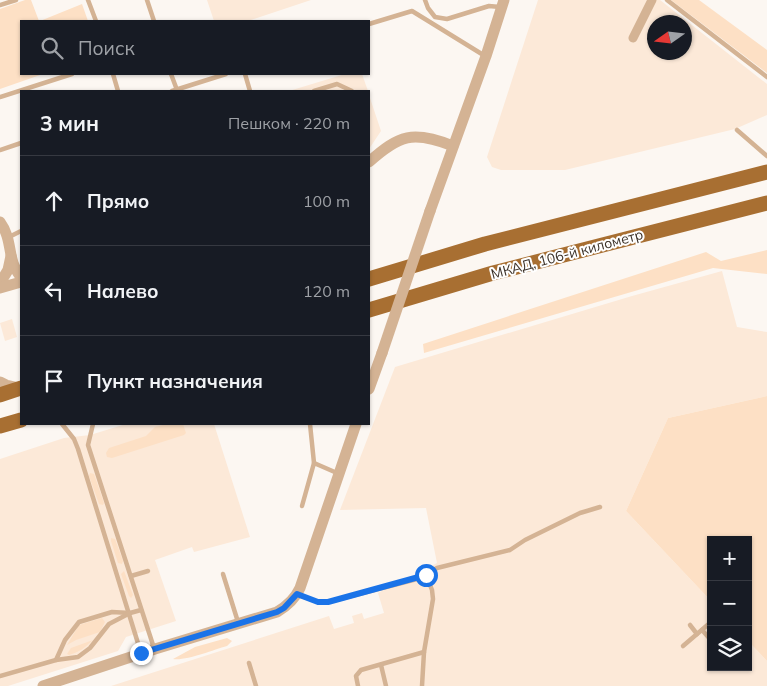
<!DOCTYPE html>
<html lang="ru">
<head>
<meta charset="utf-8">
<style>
	body { margin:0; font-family:Mulish,sans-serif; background:#20242c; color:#f1f3f6 }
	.controls { position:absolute; right:15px; bottom:15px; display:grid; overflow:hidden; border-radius:0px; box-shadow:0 1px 4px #0004 }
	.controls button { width:45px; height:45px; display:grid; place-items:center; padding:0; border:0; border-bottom:1px solid #363941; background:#171b24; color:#f1f3f6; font:25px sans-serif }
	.compass { position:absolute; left:647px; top:15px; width:45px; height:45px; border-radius:50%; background:#171b24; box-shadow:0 1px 4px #0004; rotate:256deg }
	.stop { position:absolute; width:15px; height:15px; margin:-11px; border:4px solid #1a73e8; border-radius:50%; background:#fff }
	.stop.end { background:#1a73e8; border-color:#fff; box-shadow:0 1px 5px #0008 }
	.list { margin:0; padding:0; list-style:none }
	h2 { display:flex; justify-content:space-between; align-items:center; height:65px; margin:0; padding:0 20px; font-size:21px }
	h2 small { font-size:16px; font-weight:400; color:#9ea1a6 }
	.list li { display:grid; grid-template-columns:32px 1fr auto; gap:15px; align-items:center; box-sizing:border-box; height:90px; padding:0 20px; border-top:1px solid #363941 }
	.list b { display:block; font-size:19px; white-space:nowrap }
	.list em { font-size:16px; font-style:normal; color:#9ea1a6 }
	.icon { flex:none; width:28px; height:28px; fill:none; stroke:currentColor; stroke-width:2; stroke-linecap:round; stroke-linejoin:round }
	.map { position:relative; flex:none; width:767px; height:686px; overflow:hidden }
	.search { position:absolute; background:#171b24; box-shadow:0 1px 4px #0004; left:20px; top:20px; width:350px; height:55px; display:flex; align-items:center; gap:12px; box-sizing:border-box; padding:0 18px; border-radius:0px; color:#9ea1a6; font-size:19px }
	.panel { position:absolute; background:#171b24; box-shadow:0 1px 4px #0004; left:20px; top:90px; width:350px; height:335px; border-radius:0px }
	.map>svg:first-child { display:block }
	.built { fill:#fce9d8; fill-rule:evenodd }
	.green { fill:#fde0c5 }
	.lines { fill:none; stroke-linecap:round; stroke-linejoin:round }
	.service { stroke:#d4b394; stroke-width:4.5 }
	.minor { stroke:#d4b394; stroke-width:9 }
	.tertiary { stroke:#d4b394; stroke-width:11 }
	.trunk { stroke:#a86f32; stroke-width:15 }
	.tertiary-bridge { stroke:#d4b394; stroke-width:11 }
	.route { stroke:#1a73e8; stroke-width:6 }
	.labels { text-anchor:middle; stroke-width:4; stroke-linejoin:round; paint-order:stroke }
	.street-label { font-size:14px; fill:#3c3229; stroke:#fff }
</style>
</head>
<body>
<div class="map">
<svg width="767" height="686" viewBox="0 0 767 686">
	<rect width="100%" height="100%" fill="#fcf7f2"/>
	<!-- built -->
	<g class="built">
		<path d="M207,0H311L248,21H214Z"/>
		<path d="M538,0H660L767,84V115L735,129L565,170H501L492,167L487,157ZM654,22H684V52H654Z"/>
		<path d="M345,74H362L368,91H289Z"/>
		<path d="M369,95L381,131L369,149Z"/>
		<path d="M722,271L737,327L767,332V396L668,418L626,511L711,601V667H748V641L767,661V686H111L329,616L334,629L354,623L352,616L362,613L364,619L384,613L378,593L437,563L426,508L340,510L395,367L632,296Z"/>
		<path d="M12,319L17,337L5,341L0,323Z"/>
		<path d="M126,424H214L250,537L194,552L192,547L155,560L176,621L126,637L118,651L8,686H0V459L64,438L90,435Z"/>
	</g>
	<!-- green -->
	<g class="green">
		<path d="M25,0H31L39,21H21V74H43L0,89V9Z"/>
		<path d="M671,0H699L767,50V73Z"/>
		<path d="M82,4L88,21H40Z"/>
		<path d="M767,250V274L713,268L424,353L423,344L706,252L721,261Z"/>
		<path d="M767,396V661L748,641V540H711V601L626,511L668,418Z"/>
		<path d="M167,424H183L186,433L184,435L112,458L107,457L106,453L109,448L146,436L155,427Z"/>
		<path d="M90,473L94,474L104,503L103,505L99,504L89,476Z"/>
		<path d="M111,538L115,539L123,561L122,564L118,563L111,541Z"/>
		<path d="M124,571L133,595L131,598L129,596L121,574Z"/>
		<path d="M102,618L105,622L100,632L76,640L67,645L79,625Z"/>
		<path d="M227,638L232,641L227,646C213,650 186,661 173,659L195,647Z"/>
		<path d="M93,640C85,648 79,652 69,655L67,654L71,648Z"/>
	</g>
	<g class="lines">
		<!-- service -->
		<g class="service">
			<path d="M88,0L96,21"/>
			<path d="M147,0L154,21"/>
			<path d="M425,0L428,8L435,17L447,19L489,6L500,7"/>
			<path d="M667,0L767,77"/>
			<path d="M0,5L16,0"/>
			<path d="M369,24L412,11L485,56"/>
			<path d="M113,74L118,91"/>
			<path d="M171,74L177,90"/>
			<path d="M245,74L250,91"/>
			<path d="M172,91L226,74"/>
			<path d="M314,91L337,84L352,91"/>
			<path d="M0,97L72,74"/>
			<path d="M737,130L767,156"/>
			<path d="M0,150L21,143"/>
			<path d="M9,237L21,231"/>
			<path d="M62,424L74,439L78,449L141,653"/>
			<path d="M93,424L88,445L154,648"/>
			<path d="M310,424L314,463"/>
			<path d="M302,506L314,463L337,473"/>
			<path d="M223,574L238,622"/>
			<path d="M131,576L148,571"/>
			<path d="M298,595L318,602H328L421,578L437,568L510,550L525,540L580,513L600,507"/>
			<path d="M690,625L697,634"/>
			<path d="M702,630L710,639"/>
			<path d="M683,646L711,622"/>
			<path d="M56,660L65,640L79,622L112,612L130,613L141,610"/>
			<path d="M249,663L256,686"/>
			<path d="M381,665L386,686"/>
			<path d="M0,676L56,660L78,657L90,648L109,624L130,613"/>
			<path d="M358,686L356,676L361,670L424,652"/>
			<path d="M422,686L424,652L433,599L432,590L426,575"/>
		</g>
		<!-- minor -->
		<path class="minor" d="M633,38L652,0"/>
		<!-- tertiary -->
		<g class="tertiary">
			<path d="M369,162C399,135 413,130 453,146"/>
			<path d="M430,211L486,56L504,0"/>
			<path d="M0,222C14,241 6,260 21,277"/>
			<path d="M0,283L8,270L11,256"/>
			<path d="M0,288L21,282"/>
			<path d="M0,382L6,385L19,388"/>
			<path d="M369,389L382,353"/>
			<path d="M43,686L155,649L277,612C287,606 295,599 300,588L356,424"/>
		</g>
		<!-- trunk -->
		<g class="trunk">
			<path d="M369,279L485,244L767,172"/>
			<path d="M369,310L493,273L767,203"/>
			<path d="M0,395L21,388"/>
			<path d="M0,426L21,420"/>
		</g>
		<!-- tertiary-bridge -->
		<path class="tertiary-bridge" d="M382,353L430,211"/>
	</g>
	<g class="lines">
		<!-- route -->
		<path class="route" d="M141,653L277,612L284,608L297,594L318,602H328L426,575"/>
	</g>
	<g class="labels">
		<!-- street labels -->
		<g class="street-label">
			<text transform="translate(567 254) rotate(-15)" y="5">МКАД, 106-й километр</text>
		</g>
	</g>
</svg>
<div class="controls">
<button>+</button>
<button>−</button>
<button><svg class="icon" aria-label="layers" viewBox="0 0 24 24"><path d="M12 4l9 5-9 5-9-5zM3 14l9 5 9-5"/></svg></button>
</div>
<svg class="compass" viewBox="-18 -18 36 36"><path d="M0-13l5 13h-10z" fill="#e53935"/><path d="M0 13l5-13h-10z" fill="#9ea1a6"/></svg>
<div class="stop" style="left:426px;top:575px"></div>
<div class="stop end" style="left:141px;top:653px"></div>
<div class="search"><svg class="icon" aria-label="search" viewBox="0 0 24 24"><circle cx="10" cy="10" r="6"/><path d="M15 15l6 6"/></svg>Поиск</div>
<section class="panel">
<h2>3 мин<small>Пешком · 220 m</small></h2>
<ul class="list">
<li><svg class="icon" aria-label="ahead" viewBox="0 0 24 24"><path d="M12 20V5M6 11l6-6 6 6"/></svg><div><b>Прямо</b></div><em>100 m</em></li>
<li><svg class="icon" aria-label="left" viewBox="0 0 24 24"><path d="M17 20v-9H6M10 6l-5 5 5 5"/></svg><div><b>Налево</b></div><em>120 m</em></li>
<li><svg class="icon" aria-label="arrive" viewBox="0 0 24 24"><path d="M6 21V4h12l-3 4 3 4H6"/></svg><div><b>Пункт назначения</b></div></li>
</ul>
</section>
</div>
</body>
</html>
